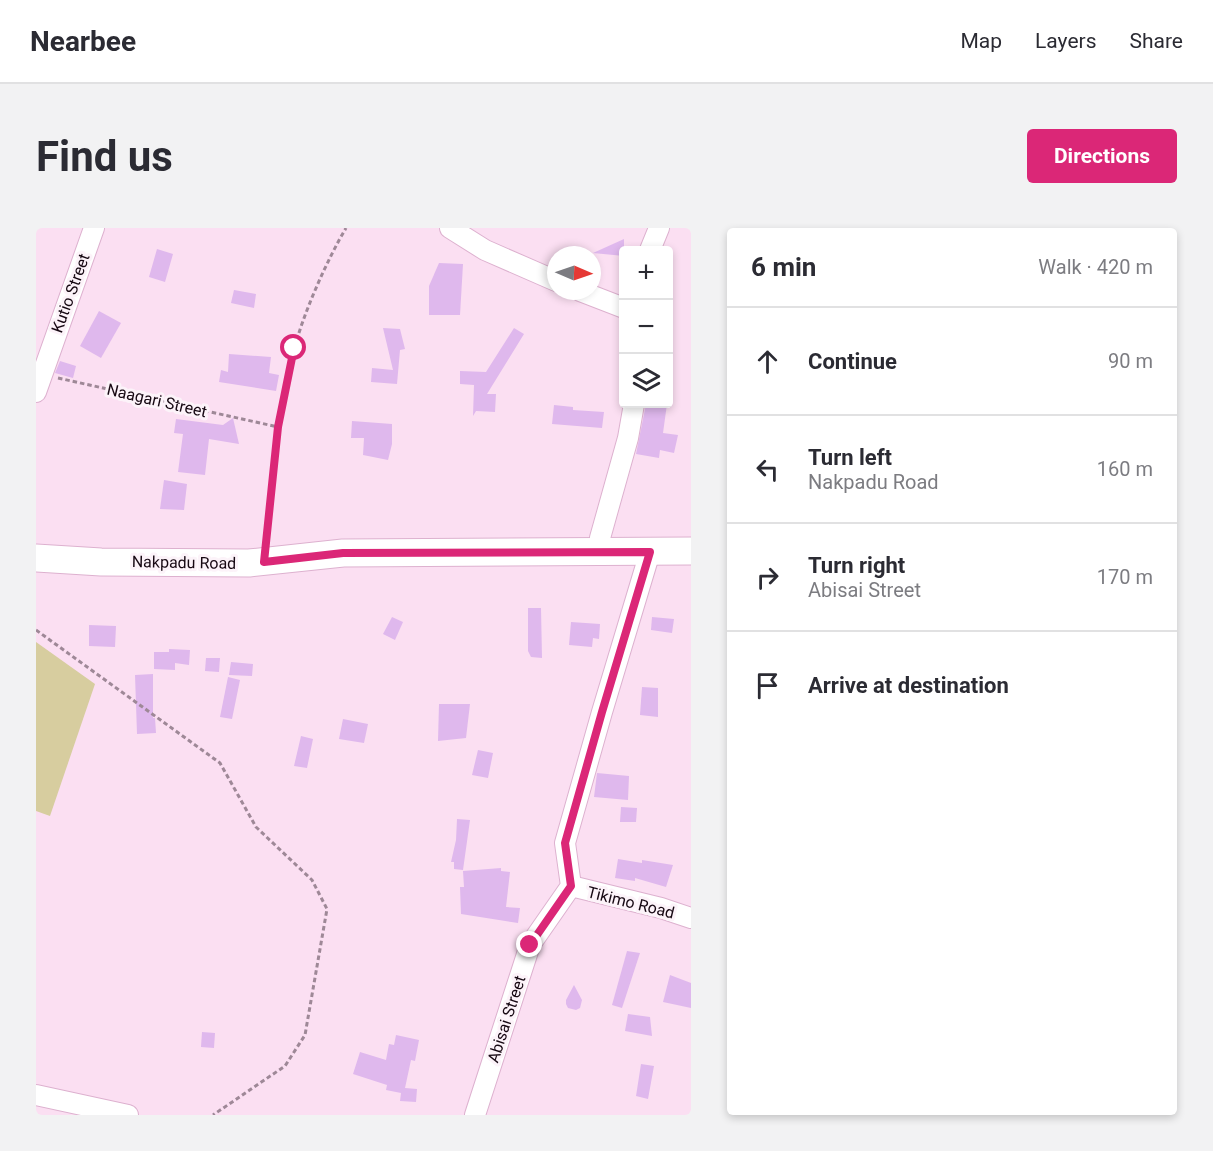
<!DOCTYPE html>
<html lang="en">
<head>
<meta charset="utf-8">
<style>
	body { margin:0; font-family:Roboto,sans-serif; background:#f2f2f3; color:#2b2b33 }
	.controls { position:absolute; right:18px; top:18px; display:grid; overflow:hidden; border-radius:6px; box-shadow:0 3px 9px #0003 }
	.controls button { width:54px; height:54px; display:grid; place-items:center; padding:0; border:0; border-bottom:2px solid #e1e1e2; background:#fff; color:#2b2b33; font:30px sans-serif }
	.compass { position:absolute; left:511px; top:18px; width:54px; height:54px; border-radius:50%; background:#fff; box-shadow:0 3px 9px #0003; rotate:92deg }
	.stop { position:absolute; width:18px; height:18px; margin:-14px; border:4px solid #db2777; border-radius:50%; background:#fff }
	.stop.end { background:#db2777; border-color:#fff; box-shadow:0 2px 6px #0008 }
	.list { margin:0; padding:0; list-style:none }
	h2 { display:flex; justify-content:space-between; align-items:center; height:78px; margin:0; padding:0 24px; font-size:26px }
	h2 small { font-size:20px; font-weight:400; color:#7c7c81 }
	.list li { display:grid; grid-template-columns:39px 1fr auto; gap:18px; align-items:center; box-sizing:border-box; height:108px; padding:0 24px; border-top:2px solid #e1e1e2 }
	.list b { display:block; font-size:22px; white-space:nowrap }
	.list p { margin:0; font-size:20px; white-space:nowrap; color:#7c7c81 }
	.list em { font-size:20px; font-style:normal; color:#7c7c81 }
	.icon { flex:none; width:33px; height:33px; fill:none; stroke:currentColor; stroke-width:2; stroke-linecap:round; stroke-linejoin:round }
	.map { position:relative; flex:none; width:655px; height:887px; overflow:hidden; border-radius:6px }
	header { display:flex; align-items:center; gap:36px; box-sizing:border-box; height:84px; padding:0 30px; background:#fff; border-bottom:2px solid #e1e1e2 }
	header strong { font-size:28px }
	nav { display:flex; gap:33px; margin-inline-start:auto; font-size:21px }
	.intro { display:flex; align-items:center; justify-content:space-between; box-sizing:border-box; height:144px; padding:0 36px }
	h1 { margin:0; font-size:42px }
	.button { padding:15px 27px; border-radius:6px; background:#db2777; color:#fff; font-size:21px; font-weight:700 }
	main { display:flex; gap:36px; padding:0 36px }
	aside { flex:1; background:#fff; border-radius:6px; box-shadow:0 3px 9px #0003 }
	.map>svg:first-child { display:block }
	.green { fill:#d7cd9f }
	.building { fill:#dfb8ed }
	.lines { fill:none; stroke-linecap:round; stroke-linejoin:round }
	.street-casing { stroke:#ddb1cf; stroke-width:22 }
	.secondary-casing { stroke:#ddb1cf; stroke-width:29 }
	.path { stroke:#9e8897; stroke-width:3; stroke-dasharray:4.5 3; stroke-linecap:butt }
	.street { stroke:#fff; stroke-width:20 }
	.secondary { stroke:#fff; stroke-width:27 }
	.route { stroke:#db2777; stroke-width:8 }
	.labels { text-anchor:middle; stroke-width:6; stroke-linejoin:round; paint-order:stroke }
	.street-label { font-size:16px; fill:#160812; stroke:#fcf3f9 }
</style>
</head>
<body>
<header>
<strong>Nearbee</strong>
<nav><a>Map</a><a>Layers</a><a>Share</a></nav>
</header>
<div class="intro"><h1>Find us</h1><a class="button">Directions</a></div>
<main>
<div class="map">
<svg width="655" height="887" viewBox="0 0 655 887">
	<rect width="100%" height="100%" fill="#fbdff2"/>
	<!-- green -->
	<path class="green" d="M0,414L59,456L14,588L0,583Z"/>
	<!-- building -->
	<g class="building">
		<path d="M588,11V28L557,25Z"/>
		<path d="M121,21L137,26L129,54L113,49Z"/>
		<path d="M403,35L427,36L424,87H393V58Z"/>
		<path d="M198,62L220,66L218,80L195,75Z"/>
		<path d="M63,83L85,95L65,130L44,118Z"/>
		<path d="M347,100L364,101L369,121L364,122L361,156L335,154L336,140L357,142Z"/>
		<path d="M478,100L488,106L451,166H460L459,184L440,183L437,188L438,157L424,156V143L450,144Z"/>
		<path d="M193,126L235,129L233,145L243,147L240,163L183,154L185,142L192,144Z"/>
		<path d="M24,133L40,138L37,150L19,145Z"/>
		<path d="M610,176H631L627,205L642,207L638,225L624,222L623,230L600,226Z"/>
		<path d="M518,177L537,179V182L568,184L566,200L516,196Z"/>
		<path d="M197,190L203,216L173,211L169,247L142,244L147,206L138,205L140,191L187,197Z"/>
		<path d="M316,193L356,196V216L352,232L327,227L328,210H315Z"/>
		<path d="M128,252L151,256L148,282L124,281Z"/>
		<path d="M492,380H505L506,430L495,429L492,423Z"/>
		<path d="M356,389L367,394L359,412L347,406Z"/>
		<path d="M616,389L638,391L636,405L615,402Z"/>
		<path d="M535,394L564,396L563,411L557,410L556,419L533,417Z"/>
		<path d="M53,397L80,398L79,419L53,418Z"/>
		<path d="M133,421L154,422L153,437L139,435V442L118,441V424H133Z"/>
		<path d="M170,430H184L183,444L169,443Z"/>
		<path d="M195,434L217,436L216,448L193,447Z"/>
		<path d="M117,446V490H119L120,505L101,506L99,447Z"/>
		<path d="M192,449L204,452L196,491L184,489Z"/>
		<path d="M606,459L622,460V489L604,487Z"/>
		<path d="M403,476H434L430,510L402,513Z"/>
		<path d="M307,491L332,496L328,515L303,511Z"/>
		<path d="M265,508L277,511L271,540L258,538Z"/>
		<path d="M442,522L457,525L452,550L436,547Z"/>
		<path d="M561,545L593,548L592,572L558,569Z"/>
		<path d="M585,579L601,580L600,594H584Z"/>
		<path d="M421,591L434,592L427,642L418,641V634H415L420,612Z"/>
		<path d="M582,631L606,635V632L637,637L630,659L599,650V653L579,650Z"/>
		<path d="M465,640V643L474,644L470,679L484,680L482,695L425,686L424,659H428L427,643Z"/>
		<path d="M591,723L604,725L586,780L576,777Z"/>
		<path d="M634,747L655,755V780L627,774Z"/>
		<path d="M538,757L546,772L544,780L540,782L532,780L530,776V772Z"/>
		<path d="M592,786L614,789L616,808L589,803Z"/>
		<path d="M166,804L179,805L178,820L165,819Z"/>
		<path d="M360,807L383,812L379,833L375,832L369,860L381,861L380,874L364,873L365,865L350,862L351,857L317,846L324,824L350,832L353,816L358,817Z"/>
		<path d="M605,836L618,838L612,871L600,868Z"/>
	</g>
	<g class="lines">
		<defs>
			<g id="street">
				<path d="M414,0L449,22L520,53"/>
				<path d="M614,22L623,0"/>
				<path d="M544,63L588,80"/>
				<path d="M0,164L58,0"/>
				<path d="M569,324L564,310L592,210L598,176"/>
				<path d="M535,658L625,680L655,690"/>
				<path d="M0,867L92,887"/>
				<path d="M439,887L494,717L535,658L529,615L566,484L614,324"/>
			</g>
			<path id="secondary" d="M0,330L65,334L213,335L307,325L655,323"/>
		</defs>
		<!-- street casing -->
		<use href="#street" class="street-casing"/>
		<!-- secondary casing -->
		<use href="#secondary" class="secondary-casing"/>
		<!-- path -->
		<g class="path">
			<path d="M22,150L242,199"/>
			<path d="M231,312C237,248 242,184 258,122C267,86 291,32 310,0"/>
			<path d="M0,402L184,535L220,599L276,652L291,681L269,807L249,838L177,887"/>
		</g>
		<!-- street -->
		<use href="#street" class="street"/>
		<!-- secondary -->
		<use href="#secondary" class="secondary"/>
	</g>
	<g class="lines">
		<!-- route -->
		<path class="route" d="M258,120L242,199L228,334L307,325L614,324L566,484L529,615L535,658L494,717"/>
	</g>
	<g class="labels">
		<!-- street labels -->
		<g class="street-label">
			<text transform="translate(34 65) rotate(-70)" y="6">Kutio Street</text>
			<text transform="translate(121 172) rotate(13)" y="6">Naagari Street</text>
			<text transform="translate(148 334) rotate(1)" y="6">Nakpadu Road</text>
			<text transform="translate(595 674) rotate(14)" y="6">Tikimo Road</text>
			<text transform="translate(470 791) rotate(-72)" y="6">Abisai Street</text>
		</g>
	</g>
</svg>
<div class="controls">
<button>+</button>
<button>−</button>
<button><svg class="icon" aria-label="layers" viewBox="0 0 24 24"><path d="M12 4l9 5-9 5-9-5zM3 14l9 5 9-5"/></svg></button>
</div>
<svg class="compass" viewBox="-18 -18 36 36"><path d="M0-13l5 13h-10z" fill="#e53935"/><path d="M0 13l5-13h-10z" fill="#7c7c81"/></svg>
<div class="stop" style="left:258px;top:120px"></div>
<div class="stop end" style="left:494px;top:717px"></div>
</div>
<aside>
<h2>6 min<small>Walk · 420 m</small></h2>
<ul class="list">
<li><svg class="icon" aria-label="ahead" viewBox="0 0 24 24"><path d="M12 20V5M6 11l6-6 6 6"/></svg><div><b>Continue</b></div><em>90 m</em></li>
<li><svg class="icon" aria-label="left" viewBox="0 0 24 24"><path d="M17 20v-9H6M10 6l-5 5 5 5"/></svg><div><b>Turn left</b><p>Nakpadu Road</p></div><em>160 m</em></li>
<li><svg class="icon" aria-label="right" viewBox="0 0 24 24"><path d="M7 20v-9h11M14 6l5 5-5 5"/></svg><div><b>Turn right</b><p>Abisai Street</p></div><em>170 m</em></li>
<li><svg class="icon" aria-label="arrive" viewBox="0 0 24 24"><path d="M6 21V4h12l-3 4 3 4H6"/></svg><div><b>Arrive at destination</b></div></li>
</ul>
</aside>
</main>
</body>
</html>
